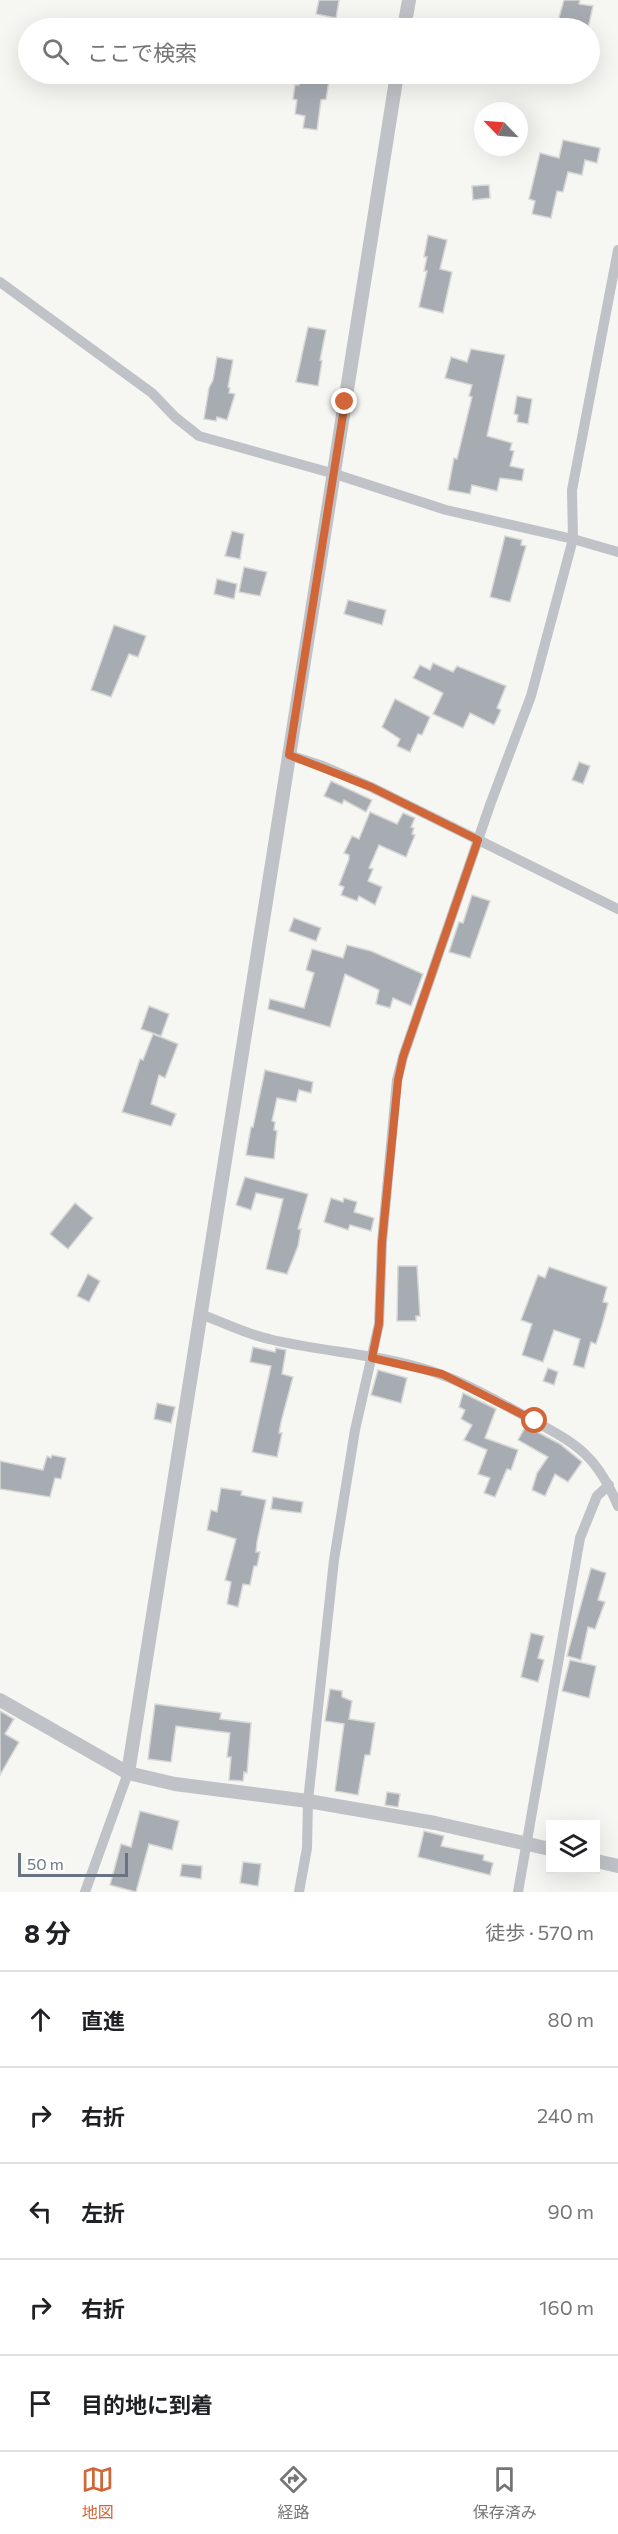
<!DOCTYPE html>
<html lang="ja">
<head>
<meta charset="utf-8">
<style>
	body { margin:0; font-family:Commissioner,"Noto Sans JP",sans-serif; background:#f2f2f2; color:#202124 }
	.controls { position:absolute; right:18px; bottom:18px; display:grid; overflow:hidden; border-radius:0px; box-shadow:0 6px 24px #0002 }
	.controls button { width:54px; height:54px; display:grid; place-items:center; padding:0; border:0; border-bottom:2px solid #e0e0e0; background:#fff; color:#202124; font:30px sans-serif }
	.compass { position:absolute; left:474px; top:102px; width:54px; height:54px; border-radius:50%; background:#fff; box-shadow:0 6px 24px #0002; rotate:295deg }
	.scale { position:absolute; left:18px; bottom:15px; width:110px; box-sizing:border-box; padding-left:6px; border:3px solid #687481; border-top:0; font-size:16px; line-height:21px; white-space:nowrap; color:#687481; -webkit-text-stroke:4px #fff; paint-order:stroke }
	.stop { position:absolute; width:18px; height:18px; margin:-14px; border:4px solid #d16738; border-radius:50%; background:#fff }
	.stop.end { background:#d16738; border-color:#fff; box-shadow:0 2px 6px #0008 }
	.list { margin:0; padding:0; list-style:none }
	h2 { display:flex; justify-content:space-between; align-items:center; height:78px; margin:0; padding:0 24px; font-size:26px }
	h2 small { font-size:20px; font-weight:400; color:#757577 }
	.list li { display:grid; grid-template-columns:39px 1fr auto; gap:18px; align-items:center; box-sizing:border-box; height:96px; padding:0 24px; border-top:2px solid #e0e0e0 }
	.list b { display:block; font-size:22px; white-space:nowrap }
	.list em { font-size:20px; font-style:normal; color:#757577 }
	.icon { flex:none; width:33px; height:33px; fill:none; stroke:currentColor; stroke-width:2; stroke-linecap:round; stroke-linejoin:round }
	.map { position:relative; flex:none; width:618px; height:1892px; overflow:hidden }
	.search { position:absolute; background:#fff; box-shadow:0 6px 24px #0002; left:18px; right:18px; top:18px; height:66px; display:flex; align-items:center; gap:15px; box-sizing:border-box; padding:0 21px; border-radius:33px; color:#757577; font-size:22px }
	.sheet { height:558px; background:#fff }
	nav { display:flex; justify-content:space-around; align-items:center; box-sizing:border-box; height:84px; border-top:2px solid #e0e0e0; background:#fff; font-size:16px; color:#757577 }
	nav a { display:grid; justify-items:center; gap:3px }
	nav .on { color:#d16738 }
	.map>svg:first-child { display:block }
	.building { fill:#a6acb2; stroke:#d7d7d5; stroke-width:1.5 }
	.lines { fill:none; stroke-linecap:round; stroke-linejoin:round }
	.minor { stroke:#bfc2c6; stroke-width:10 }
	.tertiary { stroke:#bfc2c6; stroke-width:14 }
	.route { stroke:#d16738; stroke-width:8 }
</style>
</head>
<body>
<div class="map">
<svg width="618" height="1892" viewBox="0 0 618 1892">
	<rect width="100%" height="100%" fill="#f6f6f3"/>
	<!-- building -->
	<g class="building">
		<path d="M319,0H339L336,18L316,14Z"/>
		<path d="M564,0H580L579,4L593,6L588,28H556Z"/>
		<path d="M300,74H330L326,99L321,100L317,130L303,128L305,116L295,114L297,100L293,99L295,85H299Z"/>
		<path d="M563,140L600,148L597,163L585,160L582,175L568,172L563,192L557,191L551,218L532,214L535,201L529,199L540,153L559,158Z"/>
		<path d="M489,185L490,198L473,200L472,186Z"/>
		<path d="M428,235L447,240L440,269L452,272L443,313L419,307L427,271H424L427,257H424Z"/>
		<path d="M308,327L326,330L320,360L322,361L318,386L296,382Z"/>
		<path d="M471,349L505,355L487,436L512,443L510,450L514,451L510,466L524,469L522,481L500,478L497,491L472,485L470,494L448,490L454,458L457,459L472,397L469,396L472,385L445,378L451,357L467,362Z"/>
		<path d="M217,357L233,360L228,387L230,388L229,393L235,394L227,420L217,417L216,421L204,419L209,388L213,380Z"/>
		<path d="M517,396L532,399L528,424L517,422L518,415L514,414Z"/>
		<path d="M232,531L244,534L240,559L225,556Z"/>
		<path d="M505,536L522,540L521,545L526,546L510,602L490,597Z"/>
		<path d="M244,567L267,572L260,596L239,592Z"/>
		<path d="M217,579L237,584L234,599L214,594Z"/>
		<path d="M348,600L386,610L382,625L344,614Z"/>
		<path d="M114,625L146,636L138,657L129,654L111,697L91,690Z"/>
		<path d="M433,663L453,672L457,666L506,686L497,708L501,710L494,725L470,713L463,728L433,714L443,693L413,678L420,665L430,670Z"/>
		<path d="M395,699L430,717L422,735L418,734L410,752L397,746L400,739L382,727Z"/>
		<path d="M579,762L590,766L583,784L572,780Z"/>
		<path d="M331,781L372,800L366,812L344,800L342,804L324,796Z"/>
		<path d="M370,812L397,824L403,813L415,818L411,827L414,828L412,834L415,835L406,857L379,845L369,868L373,869L368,881L382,887L375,905L359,896L357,901L341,895L344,887L339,885L349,859V855L344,853L352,836L359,839Z"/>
		<path d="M472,895L490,901L470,958L449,952L459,922L463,923Z"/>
		<path d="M294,918L321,928L316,941L289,931Z"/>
		<path d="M347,945L371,951L423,974L411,1006L393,998L390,1008L376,1004L379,990L345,974L330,1027L268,1009L270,999L304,1008L314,973L306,970L312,949L343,958Z"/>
		<path d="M149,1006L169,1014L161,1036L141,1029Z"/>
		<path d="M153,1034L178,1044L165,1078L159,1075L151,1104L176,1114L171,1126L122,1112L140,1059L143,1060Z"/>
		<path d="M265,1070L313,1082L311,1093L299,1090L296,1102L277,1098L272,1121L275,1122L274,1130L277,1131L274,1159L246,1155L251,1127H253Z"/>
		<path d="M245,1177L308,1194L298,1229H301L298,1246L287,1274L266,1269L283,1199L256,1193L251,1210L236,1205Z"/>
		<path d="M331,1198L343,1202L344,1198L357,1202L354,1212L374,1218L371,1231L350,1225L348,1230L324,1222Z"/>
		<path d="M75,1203L93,1218L68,1249L50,1234Z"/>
		<path d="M398,1266H417L420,1316H416V1321H397Z"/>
		<path d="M549,1267L607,1287L603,1302L608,1303L602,1325L596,1344L591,1342L584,1368L573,1365L580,1339L554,1330L543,1362L522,1355L532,1324L521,1320L538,1275L545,1278Z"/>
		<path d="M88,1274L100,1281L89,1302L77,1296Z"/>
		<path d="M253,1347L275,1352L276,1348L286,1350L282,1374L293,1377L281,1422L279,1433H282L277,1457L252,1452L271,1366L250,1362Z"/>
		<path d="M548,1368L558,1372L554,1385L543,1381Z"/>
		<path d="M378,1370L407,1378L401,1403L371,1395Z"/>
		<path d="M463,1393L496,1409L485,1438L518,1450L511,1470L507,1469L495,1497L484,1493L490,1478L478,1474L487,1450L464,1440L472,1425L461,1419L465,1410L459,1407Z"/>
		<path d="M157,1403L175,1407L171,1423L154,1419Z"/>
		<path d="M526,1426L560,1444L582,1462L568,1482L555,1474L545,1496L532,1490L537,1473L548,1457L518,1440Z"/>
		<path d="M52,1455L66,1458L61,1479L55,1478L50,1497L0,1489V1461L43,1470L47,1456L51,1458Z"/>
		<path d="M221,1488L242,1491L241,1495L266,1500L257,1542L256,1552H260L257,1566H254L250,1585L243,1584L238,1607L227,1604L231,1582L225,1580L236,1539L207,1530L211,1510L217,1512Z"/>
		<path d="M273,1497L303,1502L301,1513L271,1509Z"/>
		<path d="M591,1568L606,1573L598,1600L605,1602L595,1629L588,1627L581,1660L567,1656Z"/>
		<path d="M531,1633L544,1636L538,1658L544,1660L538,1682L521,1677Z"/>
		<path d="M570,1660L596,1666L589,1698L562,1691Z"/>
		<path d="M330,1689L342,1691V1697L352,1701L349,1719L375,1723L370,1755H365L358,1795L335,1791L344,1724L325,1721Z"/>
		<path d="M155,1704L221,1713L220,1719L251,1723L247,1773L244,1772L243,1781L229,1780L231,1757H227L230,1733L176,1726L171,1762L148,1759Z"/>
		<path d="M0,1711L14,1719L5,1734L19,1742L0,1775Z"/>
		<path d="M387,1792L400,1794L398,1807L385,1805Z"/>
		<path d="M140,1811L179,1821L172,1850L149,1844L136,1892L110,1885L121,1844L131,1847Z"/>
		<path d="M424,1831L444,1836L441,1846L484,1855L483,1860L493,1863L490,1875L418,1857Z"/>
		<path d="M243,1862L261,1864L258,1886L240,1883Z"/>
		<path d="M182,1864L202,1866L201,1879L180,1876Z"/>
	</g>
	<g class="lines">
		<!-- minor -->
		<g class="minor">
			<path d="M0,282L152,393L175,417L199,436L335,474L446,510L573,539L618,552"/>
			<path d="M289,755L323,766L371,787L618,909"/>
			<path d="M200,1314C223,1322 245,1334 269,1339C326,1353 387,1354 442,1375C470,1385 497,1401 523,1415C573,1442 595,1451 618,1506"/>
			<path d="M85,1892L128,1773"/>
			<path d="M299,1892L307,1848L308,1801L334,1560L355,1430L379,1324L382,1242L397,1080L403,1057L490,805L531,696L573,539L572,490L618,250"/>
			<path d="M518,1892L580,1538L597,1496L609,1485"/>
		</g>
		<!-- tertiary -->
		<g class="tertiary">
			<path d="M404,28L409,0"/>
			<path d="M0,1700L128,1773L175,1784L308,1801L435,1823L550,1849"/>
			<path d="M128,1773L397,74"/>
			<path d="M596,1861L618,1866"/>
		</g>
	</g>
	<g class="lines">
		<!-- route -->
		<path class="route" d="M345,402L289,755L371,787L478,840L403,1057L398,1080L382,1242L379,1324L372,1358L442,1374L535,1421"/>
	</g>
</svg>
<div class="controls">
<button><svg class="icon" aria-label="layers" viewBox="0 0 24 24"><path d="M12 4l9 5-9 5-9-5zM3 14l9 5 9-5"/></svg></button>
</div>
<svg class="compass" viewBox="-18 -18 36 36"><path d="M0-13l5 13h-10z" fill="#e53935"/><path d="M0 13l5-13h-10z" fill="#757577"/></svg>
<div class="scale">50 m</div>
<div class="stop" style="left:535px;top:1421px"></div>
<div class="stop end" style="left:345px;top:402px"></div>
<div class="search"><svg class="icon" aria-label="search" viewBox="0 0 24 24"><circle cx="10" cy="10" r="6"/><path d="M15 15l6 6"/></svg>ここで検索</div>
</div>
<section class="sheet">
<h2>8 分<small>徒歩 · 570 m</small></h2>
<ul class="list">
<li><svg class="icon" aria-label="ahead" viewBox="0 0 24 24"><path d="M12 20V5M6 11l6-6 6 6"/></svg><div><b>直進</b></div><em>80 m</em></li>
<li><svg class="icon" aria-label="right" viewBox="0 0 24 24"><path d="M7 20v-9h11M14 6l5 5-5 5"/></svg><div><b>右折</b></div><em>240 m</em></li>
<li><svg class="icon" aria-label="left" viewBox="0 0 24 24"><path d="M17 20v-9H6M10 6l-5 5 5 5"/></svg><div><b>左折</b></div><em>90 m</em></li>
<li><svg class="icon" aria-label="right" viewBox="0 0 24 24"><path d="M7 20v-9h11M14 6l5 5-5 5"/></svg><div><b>右折</b></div><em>160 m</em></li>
<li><svg class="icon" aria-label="arrive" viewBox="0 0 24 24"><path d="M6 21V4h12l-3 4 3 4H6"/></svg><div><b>目的地に到着</b></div></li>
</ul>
</section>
<nav>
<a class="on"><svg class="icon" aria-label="map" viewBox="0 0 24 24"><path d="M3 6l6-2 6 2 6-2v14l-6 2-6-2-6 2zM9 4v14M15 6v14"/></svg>地図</a>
<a><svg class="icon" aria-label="directions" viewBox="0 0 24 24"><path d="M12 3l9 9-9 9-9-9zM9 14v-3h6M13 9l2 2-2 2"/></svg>経路</a>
<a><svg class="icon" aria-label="saved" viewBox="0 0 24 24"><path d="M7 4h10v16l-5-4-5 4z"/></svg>保存済み</a>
</nav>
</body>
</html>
